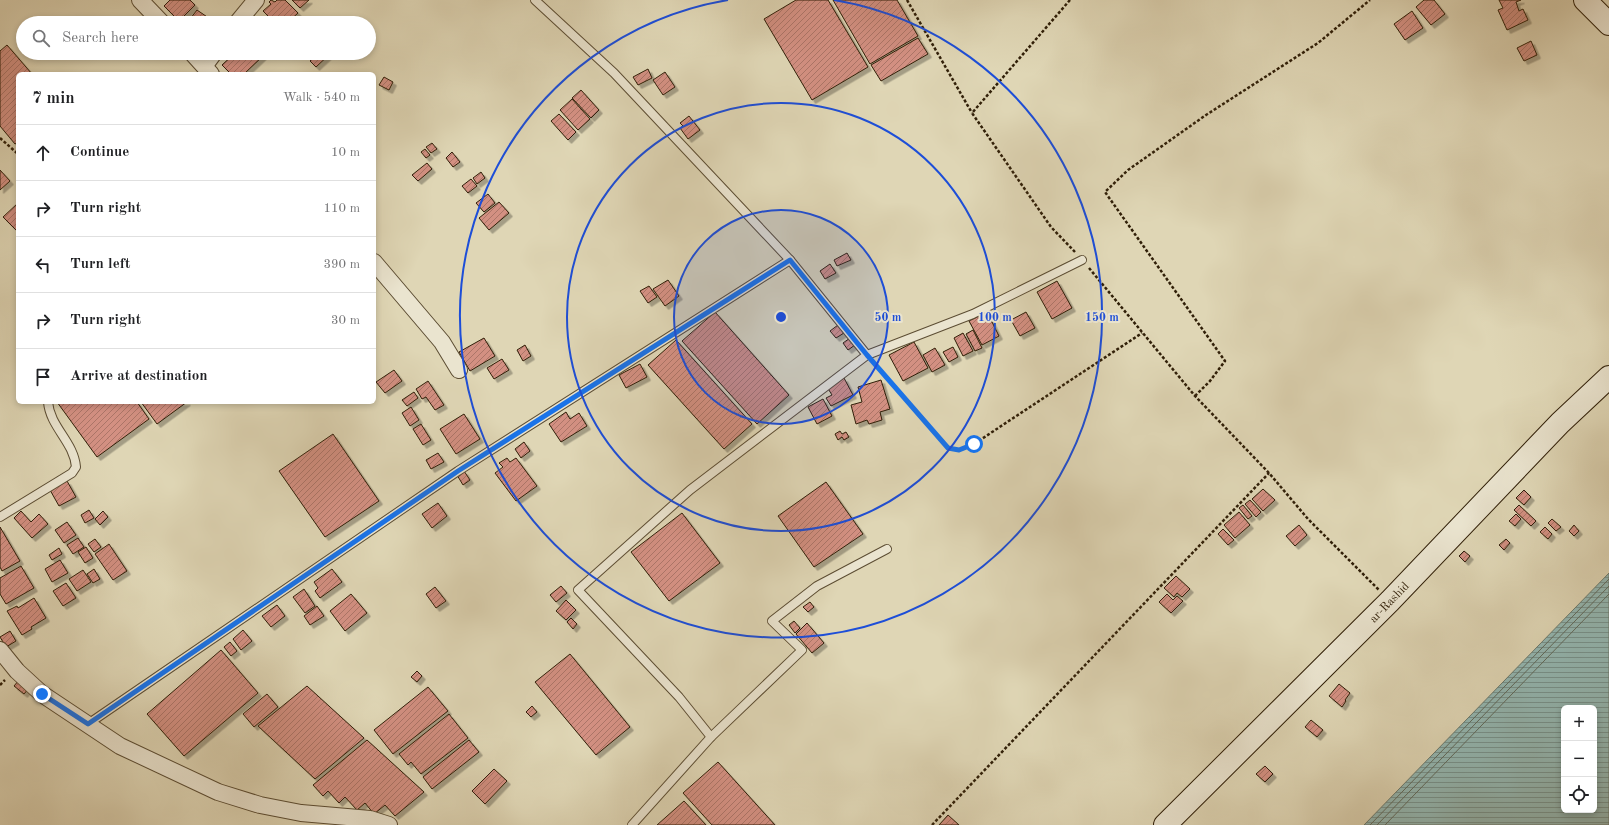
<!DOCTYPE html>
<html lang="en">
<head>
<meta charset="utf-8">
<style>
	body { margin:0; font-family:"Old Standard TT",serif; background:#f2f2f2; color:#202124 }
	.controls { position:absolute; right:12px; bottom:12px; display:grid; overflow:hidden; border-radius:6px; box-shadow:0 2px 6px #0003 }
	.controls button { width:36px; height:36px; display:grid; place-items:center; padding:0; border:0; border-bottom:1px solid #e0e0e0; background:#fff; color:#202124; font:20px sans-serif }
	.stop { position:absolute; width:12px; height:12px; margin:-9px; border:3px solid #1a73e8; border-radius:50%; background:#fff }
	.stop.end { background:#1a73e8; border-color:#fff; box-shadow:0 1px 4px #0008 }
	.list { margin:0; padding:0; list-style:none }
	h2 { display:flex; justify-content:space-between; align-items:center; height:52px; margin:0; padding:0 16px; font-size:17px }
	h2 small { font-size:13px; font-weight:400; color:#757577 }
	.list li { display:grid; grid-template-columns:26px 1fr auto; gap:12px; align-items:center; box-sizing:border-box; height:56px; padding:0 16px; border-top:1px solid #e0e0e0 }
	.list b { display:block; font-size:15px; white-space:nowrap }
	.list em { font-size:13px; font-style:normal; color:#757577 }
	.icon { flex:none; width:22px; height:22px; fill:none; stroke:currentColor; stroke-width:2; stroke-linecap:round; stroke-linejoin:round }
	.map { position:relative; flex:none; width:1609px; height:825px; overflow:hidden }
	.search { position:absolute; background:#fff; box-shadow:0 2px 6px #0003; left:16px; top:16px; width:360px; height:44px; display:flex; align-items:center; gap:10px; box-sizing:border-box; padding:0 14px; border-radius:22px; color:#757577; font-size:15px }
	.panel { position:absolute; background:#fff; box-shadow:0 2px 6px #0003; left:16px; top:72px; width:360px; height:332px; border-radius:6px }
	.map>svg:first-child { display:block }
	.water { fill:url(#water-rules); stroke:#6c7b6f; fill-rule:evenodd }
	.lines { fill:none; stroke-linecap:round; stroke-linejoin:round }
	.shore { stroke:#626c5e; stroke-width:1 }
	.building { fill:url(#building-hatch); stroke:#301f08; filter:url(#shadow) }
	.lane-casing { stroke:#5c4d33; stroke-width:10 }
	.street-casing { stroke:#5c4d33; stroke-width:18 }
	.secondary-casing { stroke:#301f08; stroke-width:24 }
	.path { stroke:#301f08; stroke-width:2.5; stroke-dasharray:3 2; stroke-linecap:butt }
	.lane { stroke:#eae4cf; stroke-width:8 }
	.street { stroke:#eae4cf; stroke-width:16 }
	.secondary { stroke:#eae4cf; stroke-width:22 }
	.route { stroke:#1a73e8; stroke-width:5 }
	.ring { fill:none; stroke:#1d4ed8; stroke-width:2 }
	.labels { text-anchor:middle; stroke-width:4; stroke-linejoin:round; paint-order:stroke }
	.street-label { font-size:12px; fill:#301f08; stroke:#eae4cf }
	.centre { fill:#1d4ed8; stroke:#eae4cf; stroke-width:2 }
	.ring-label { font-size:12px; text-anchor:middle; font-weight:bold; fill:#1d4ed8; stroke:#eae4cf; stroke-width:4; stroke-linejoin:round; paint-order:stroke }
</style>
</head>
<body>
<div class="map">
<svg width="1609" height="825" viewBox="0 0 1609 825">
	<defs>
		<pattern id="water-rules" width="6" height="5" patternUnits="userSpaceOnUse"><rect width="6" height="5" fill="#94b8b3"/><path d="M0 2.5h6" fill="none" stroke="#799590"/></pattern>
		<pattern id="building-hatch" width="6" height="6" patternUnits="userSpaceOnUse"><rect width="6" height="6" fill="#d39082"/><path d="M-1 1l2-2M0 6l6-6M5 7l2-2" fill="none" stroke="#ac7568"/></pattern>
		<filter id="shadow"><feDropShadow dx="3.5" dy="3.5" stdDeviation="0" flood-color="#0004"/></filter>
	</defs>
	<rect width="100%" height="100%" fill="#dfd6b5"/>
	<filter id="stains"><feTurbulence type="fractalNoise" baseFrequency=".005" numOctaves="4"/><feColorMatrix values="0 0 0 0 .2 0 0 0 0 .09 0 0 0 0 .02 0 0 0 .5 -.17"/></filter>
	<radialGradient id="worn" r=".72"><stop offset=".6" stop-color="#630" stop-opacity="0"/><stop offset="1" stop-color="#630" stop-opacity=".3"/></radialGradient>
	<!-- water -->
	<path class="water" d="M1609,573V825H1364ZM1564,708H1594V810H1564Z"/>
	<g class="lines">
		<!-- shore -->
		<g class="shore">
			<path d="M1370,825L1609,579"/>
			<path d="M1377,825L1609,586"/>
			<path d="M1385,825L1609,594"/>
		</g>
	</g>
	<!-- building -->
	<g class="building">
		<path d="M170,0H190L195,5L179,21L164,6Z"/>
		<path d="M271,0L275,2L277,0H285L298,13L287,23H275L263,11L271,4L269,2Z"/>
		<path d="M292,0H309L300,8Z"/>
		<path d="M796,0H828L868,67L812,100L764,19Z"/>
		<path d="M833,0H897L918,36L870,64Z"/>
		<path d="M1424,0H1434L1445,14L1431,25L1416,7Z"/>
		<path d="M1499,0H1521L1516,2L1519,11L1523,9L1528,20L1507,30L1498,10L1503,8Z"/>
		<path d="M197,10L216,23H187Z"/>
		<path d="M1412,11L1423,28L1405,40L1394,24Z"/>
		<path d="M918,38L928,54L881,81L871,65Z"/>
		<path d="M1531,41L1537,55L1524,61L1517,48Z"/>
		<path d="M7,45L32,74H18V142L15,144L0,126V51Z"/>
		<path d="M235,53H260L263,56L244,74H231L222,65Z"/>
		<path d="M318,53H331L316,67L310,61Z"/>
		<path d="M648,69L652,78L638,85L633,77Z"/>
		<path d="M665,72L675,87L663,95L653,80Z"/>
		<path d="M384,77L393,82L389,90L379,85Z"/>
		<path d="M581,90L599,110L591,118L572,98Z"/>
		<path d="M572,99L590,119L578,130L560,110Z"/>
		<path d="M559,114L576,132L568,140L551,121Z"/>
		<path d="M689,116L700,130L688,139L680,128L683,126L680,123Z"/>
		<path d="M432,143L437,149L431,153L426,147Z"/>
		<path d="M425,149L430,155L426,158L421,152Z"/>
		<path d="M452,152L460,162L453,167L446,158Z"/>
		<path d="M427,163L432,169L418,181L412,175Z"/>
		<path d="M0,170L10,181L0,190Z"/>
		<path d="M481,172L485,178L477,184L473,178Z"/>
		<path d="M471,179L477,186L468,193L462,186Z"/>
		<path d="M488,194L495,203L484,212L476,203Z"/>
		<path d="M499,202L509,213L489,230L479,218Z"/>
		<path d="M18,203V232L3,217Z"/>
		<path d="M847,253L851,260L837,266L834,260Z"/>
		<path d="M830,264L836,273L825,279L820,271Z"/>
		<path d="M668,280L679,296L665,306L653,289Z"/>
		<path d="M1057,281L1072,308L1052,319L1037,292Z"/>
		<path d="M649,286L657,297L648,303L640,291Z"/>
		<path d="M715,312L789,395L757,424L682,341Z"/>
		<path d="M987,312L999,336L982,345L969,321Z"/>
		<path d="M1026,312L1035,328L1020,336L1011,320Z"/>
		<path d="M838,325L844,333L836,338L830,331Z"/>
		<path d="M973,330L982,348L975,351L966,334Z"/>
		<path d="M963,333L973,351L963,356L954,338Z"/>
		<path d="M484,338L495,356L470,371L459,352Z"/>
		<path d="M850,338L855,345L848,350L843,343Z"/>
		<path d="M676,340L752,424L724,449L648,365Z"/>
		<path d="M914,342L928,368L903,381L889,355Z"/>
		<path d="M525,345L531,356L523,361L517,350Z"/>
		<path d="M953,347L958,357L949,362L943,352Z"/>
		<path d="M935,348L945,365L932,372L923,355Z"/>
		<path d="M502,359L509,370L494,379L487,368Z"/>
		<path d="M640,364L647,377L626,388L619,375Z"/>
		<path d="M394,370L402,381L385,393L376,382Z"/>
		<path d="M844,378L853,395L831,406L826,398L832,395L827,387Z"/>
		<path d="M881,380L890,409L880,412L882,420L869,424L867,420L856,424L851,405L862,402L858,387Z"/>
		<path d="M428,381L444,405L435,410L426,397L422,399L416,389Z"/>
		<path d="M414,392L418,398L407,406L402,400Z"/>
		<path d="M823,399L832,416L817,424L808,407Z"/>
		<path d="M57,402H137L149,419L97,457Z"/>
		<path d="M141,402H187L157,424Z"/>
		<path d="M411,407L419,420L410,426L402,413Z"/>
		<path d="M566,412L570,419L579,413L587,426L561,442L549,424Z"/>
		<path d="M464,414L480,439L456,454L440,429Z"/>
		<path d="M421,424L431,440L423,445L413,429Z"/>
		<path d="M840,431L842,434L846,432L849,437L844,440L842,437L838,440L835,434Z"/>
		<path d="M333,434L379,501L325,537L279,471Z"/>
		<path d="M524,442L530,451L521,458L515,449Z"/>
		<path d="M438,453L444,462L431,469L426,460Z"/>
		<path d="M507,458L510,462L516,458L537,486L516,501L495,473L503,467L499,463Z"/>
		<path d="M464,471L470,480L463,485L457,475Z"/>
		<path d="M67,481L76,497L59,506L50,490Z"/>
		<path d="M826,482L863,534L814,567L778,516Z"/>
		<path d="M1263,489L1275,500L1263,511L1252,499Z"/>
		<path d="M1524,490L1531,497L1524,505L1516,498Z"/>
		<path d="M1250,500L1261,512L1256,517L1245,504Z"/>
		<path d="M438,503L447,516L432,528L422,514Z"/>
		<path d="M1243,505L1252,516L1248,519L1239,508Z"/>
		<path d="M1519,505L1536,521L1531,526L1514,510Z"/>
		<path d="M89,510L94,518L85,523L81,515Z"/>
		<path d="M21,511L31,522L39,514L48,524L32,538L14,518Z"/>
		<path d="M103,511L108,517L100,525L95,519Z"/>
		<path d="M1239,512L1250,525L1235,538L1224,525Z"/>
		<path d="M682,513L720,563L669,601L631,552Z"/>
		<path d="M1516,514L1521,519L1515,526L1509,521Z"/>
		<path d="M1552,519L1561,527L1556,531L1548,523Z"/>
		<path d="M67,522L76,535L64,543L55,530Z"/>
		<path d="M1299,525L1307,535L1295,546L1286,536Z"/>
		<path d="M1574,525L1579,531L1574,536L1569,531Z"/>
		<path d="M0,527L20,561L2,571L0,567Z"/>
		<path d="M1545,527L1552,534L1548,539L1540,532Z"/>
		<path d="M1223,529L1234,540L1228,545L1218,534Z"/>
		<path d="M78,538L84,547L73,554L67,545Z"/>
		<path d="M95,539L101,547L94,552L88,544Z"/>
		<path d="M1506,539L1510,543L1504,550L1499,545Z"/>
		<path d="M109,544L127,571L113,580L95,554Z"/>
		<path d="M86,547L93,558L85,563L78,552Z"/>
		<path d="M59,548L62,554L52,560L49,555Z"/>
		<path d="M1464,551L1470,556L1465,562L1459,556Z"/>
		<path d="M60,560L68,573L52,582L45,569Z"/>
		<path d="M21,566L34,588L6,604L0,594V578Z"/>
		<path d="M94,569L100,579L93,583L87,574Z"/>
		<path d="M332,569L342,582L320,598L315,591L318,588L314,582Z"/>
		<path d="M83,570L91,582L77,591L69,579Z"/>
		<path d="M1176,576L1190,589L1182,597L1177,593L1174,597L1164,588Z"/>
		<path d="M66,583L76,598L63,606L53,591Z"/>
		<path d="M561,586L567,593L556,602L550,595Z"/>
		<path d="M435,587L446,601L436,608L426,594Z"/>
		<path d="M304,589L315,606L305,613L293,597Z"/>
		<path d="M351,594L367,613L345,631L330,611Z"/>
		<path d="M1167,594L1173,600L1177,596L1183,601L1171,613L1159,602Z"/>
		<path d="M34,598L46,618L31,627L32,629L22,635L7,611L17,606L18,608Z"/>
		<path d="M566,600L576,610L566,620L556,611Z"/>
		<path d="M810,602L814,607L808,612L803,607Z"/>
		<path d="M277,605L285,616L271,627L262,616Z"/>
		<path d="M317,606L324,616L310,625L304,616Z"/>
		<path d="M571,618L577,624L573,629L567,622Z"/>
		<path d="M794,621L800,628L795,633L789,625Z"/>
		<path d="M807,623L824,643L812,653L796,634Z"/>
		<path d="M243,630L252,641L241,650L233,639Z"/>
		<path d="M10,631L16,641L6,647L0,637Z"/>
		<path d="M230,642L237,651L231,656L224,647Z"/>
		<path d="M221,650L258,693L184,756L147,714Z"/>
		<path d="M570,654L630,727L596,755L535,682Z"/>
		<path d="M417,671L422,676L417,682L411,677Z"/>
		<path d="M19,680L29,688L24,694L14,686Z"/>
		<path d="M1339,684L1350,693L1345,700L1346,701L1342,707L1329,696Z"/>
		<path d="M307,686L364,738L315,779L258,726Z"/>
		<path d="M428,687L448,711L393,754L374,730Z"/>
		<path d="M267,694L278,707L254,727L243,714Z"/>
		<path d="M532,706L537,712L531,717L526,712Z"/>
		<path d="M449,714L468,738L421,774L411,762L408,765L399,754Z"/>
		<path d="M1311,720L1323,730L1317,737L1305,727Z"/>
		<path d="M367,740L424,792L395,816L385,805L374,814L365,803L357,810L345,797L339,803L328,791L323,796L313,785Z"/>
		<path d="M469,740L479,752L432,789L423,777Z"/>
		<path d="M718,762L775,825H712L683,793Z"/>
		<path d="M1265,766L1273,774L1265,782L1256,774Z"/>
		<path d="M494,769L507,781L485,804L472,791Z"/>
		<path d="M684,801L706,825H657Z"/>
		<path d="M948,815L959,825H939Z"/>
	</g>
	<g class="lines">
		<defs>
			<g id="lane">
				<path d="M535,0L614,73L790,260L867,355"/>
				<path d="M0,517L72,473L76,467C74,442 50,427 48,402"/>
				<path d="M88,724L458,471L790,260"/>
				<path d="M711,737L679,697L578,590L690,490L867,355L973,314L1082,260"/>
				<path d="M632,825L711,737L802,650L772,621L817,586L887,549"/>
			</g>
			<g id="street">
				<path d="M140,0L162,23"/>
				<path d="M237,23L256,0"/>
				<path d="M192,53L211,74"/>
				<path d="M205,65L214,53"/>
				<path d="M374,262L442,342L459,370"/>
				<path d="M0,650L17,671L42,694L120,746L218,792L260,805L301,813L370,819L389,825"/>
			</g>
			<g id="secondary">
				<path d="M1585,0L1609,24"/>
				<path d="M1165,825L1390,601L1560,423L1609,377"/>
			</g>
		</defs>
		<!-- lane casing -->
		<use href="#lane" class="lane-casing"/>
		<!-- street casing -->
		<use href="#street" class="street-casing"/>
		<!-- secondary casing -->
		<use href="#secondary" class="secondary-casing"/>
		<!-- path -->
		<g class="path">
			<path d="M907,0L972,113"/>
			<path d="M1070,0L972,113L1051,227L1075,252"/>
			<path d="M0,138L18,154"/>
			<path d="M1089,268L1195,396L1269,473L1308,519L1379,590"/>
			<path d="M874,364L948,448L959,450L974,444L1142,333"/>
			<path d="M1195,396L1210,381L1225,361L1105,192L1128,170L1206,115L1318,43L1370,0"/>
			<path d="M0,685L5,680"/>
			<path d="M932,825L1269,473"/>
		</g>
		<!-- lane -->
		<use href="#lane" class="lane"/>
		<!-- street -->
		<use href="#street" class="street"/>
		<!-- secondary -->
		<use href="#secondary" class="secondary"/>
	</g>
	<g class="lines">
		<!-- route -->
		<path class="route" d="M42,694L88,724L458,471L790,260L867,355L948,448L959,450L974,444"/>
	</g>
	<!-- distance rings -->
	<circle cx="781" cy="317" r="107" fill="#1d4ed8" fill-opacity=".12"/>
	<g class="ring">
		<circle cx="781" cy="317" r="107"/>
		<circle cx="781" cy="317" r="214"/>
		<path d="M834 0A321 321 0 1 1 728 0"/>
	</g>
	<g class="labels">
		<!-- street labels -->
		<g class="street-label">
			<text transform="translate(1389 602) rotate(-46)" y="4">ar-Rashid</text>
		</g>
	</g>
	<circle cx="781" cy="317" r="6" class="centre"/>
	<g class="ring-label">
		<text x="888" y="321">50 m</text>
		<text x="995" y="321">100 m</text>
		<text x="1102" y="321">150 m</text>
	</g>
	<rect width="100%" height="100%" filter="url(#stains)"/>
	<rect width="100%" height="100%" fill="url(#worn)"/>
</svg>
<div class="controls">
<button>+</button>
<button>−</button>
<button><svg class="icon" aria-label="locate" viewBox="0 0 24 24"><circle cx="12" cy="12" r="6"/><path d="M12 2v4M12 18v4M2 12h4M18 12h4"/></svg></button>
</div>
<div class="stop" style="left:974px;top:444px"></div>
<div class="stop end" style="left:42px;top:694px"></div>
<div class="search"><svg class="icon" aria-label="search" viewBox="0 0 24 24"><circle cx="10" cy="10" r="6"/><path d="M15 15l6 6"/></svg>Search here</div>
<section class="panel">
<h2>7 min<small>Walk · 540 m</small></h2>
<ul class="list">
<li><svg class="icon" aria-label="ahead" viewBox="0 0 24 24"><path d="M12 20V5M6 11l6-6 6 6"/></svg><div><b>Continue</b></div><em>10 m</em></li>
<li><svg class="icon" aria-label="right" viewBox="0 0 24 24"><path d="M7 20v-9h11M14 6l5 5-5 5"/></svg><div><b>Turn right</b></div><em>110 m</em></li>
<li><svg class="icon" aria-label="left" viewBox="0 0 24 24"><path d="M17 20v-9H6M10 6l-5 5 5 5"/></svg><div><b>Turn left</b></div><em>390 m</em></li>
<li><svg class="icon" aria-label="right" viewBox="0 0 24 24"><path d="M7 20v-9h11M14 6l5 5-5 5"/></svg><div><b>Turn right</b></div><em>30 m</em></li>
<li><svg class="icon" aria-label="arrive" viewBox="0 0 24 24"><path d="M6 21V4h12l-3 4 3 4H6"/></svg><div><b>Arrive at destination</b></div></li>
</ul>
</section>
</div>
</body>
</html>
